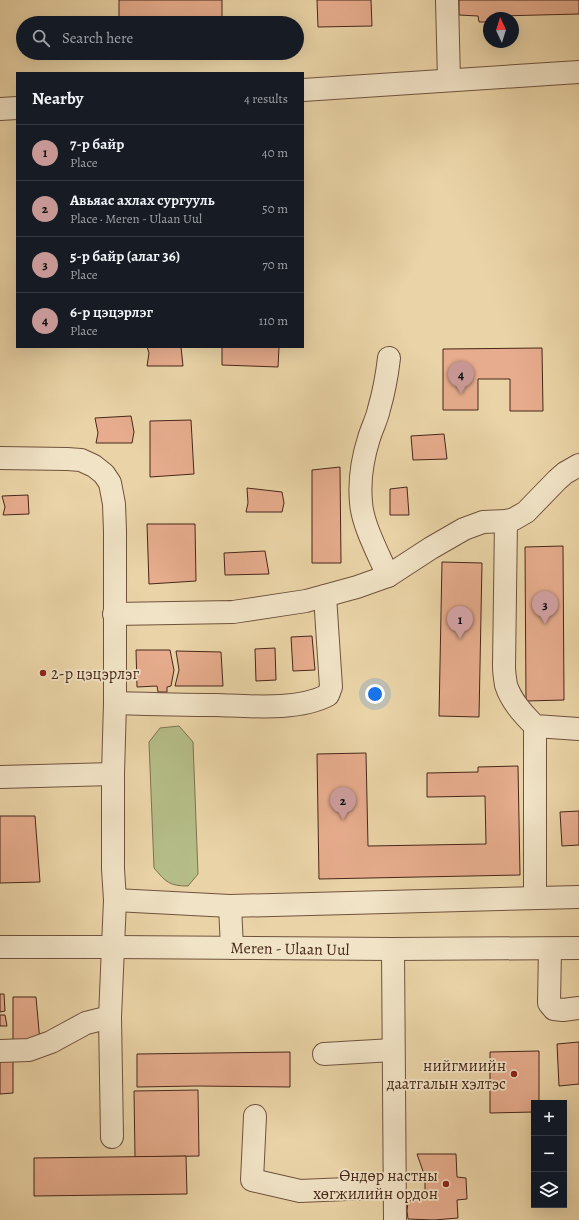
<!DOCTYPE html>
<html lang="en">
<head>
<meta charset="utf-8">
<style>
	body { margin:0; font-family:Alegreya,serif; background:#242831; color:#f1f3f6 }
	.controls { position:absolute; right:12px; bottom:12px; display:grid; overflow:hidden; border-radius:0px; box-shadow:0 4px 16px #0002 }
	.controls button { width:36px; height:36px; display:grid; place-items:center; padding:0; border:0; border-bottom:1px solid #363941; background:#171b24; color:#f1f3f6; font:20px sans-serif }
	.compass { position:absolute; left:483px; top:12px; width:36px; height:36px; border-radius:50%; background:#171b24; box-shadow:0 4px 16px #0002; rotate:356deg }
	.you { position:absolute; left:375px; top:694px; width:14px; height:14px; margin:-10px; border:3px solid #fff; border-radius:50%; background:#1a73e8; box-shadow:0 0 0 6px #1a73e833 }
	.badge { display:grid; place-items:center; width:26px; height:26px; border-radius:50%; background:#c59692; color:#111; font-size:13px; font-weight:700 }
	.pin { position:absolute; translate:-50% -33px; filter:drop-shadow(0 1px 2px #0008) }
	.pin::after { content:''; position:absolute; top:21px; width:14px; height:12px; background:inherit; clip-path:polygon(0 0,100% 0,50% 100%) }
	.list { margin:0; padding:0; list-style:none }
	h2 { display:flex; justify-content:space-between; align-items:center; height:52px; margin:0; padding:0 16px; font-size:17px }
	h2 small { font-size:13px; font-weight:400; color:#9ea1a6 }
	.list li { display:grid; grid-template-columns:26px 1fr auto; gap:12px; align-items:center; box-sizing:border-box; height:56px; padding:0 16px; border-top:1px solid #363941 }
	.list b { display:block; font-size:15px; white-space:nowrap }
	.list p { margin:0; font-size:13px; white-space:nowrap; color:#9ea1a6 }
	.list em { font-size:13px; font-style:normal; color:#9ea1a6 }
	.icon { flex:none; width:22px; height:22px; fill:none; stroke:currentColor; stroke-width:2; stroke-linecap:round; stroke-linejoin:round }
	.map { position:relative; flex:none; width:579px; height:1220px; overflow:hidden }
	.search { position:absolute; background:#171b24; box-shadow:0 4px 16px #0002; left:16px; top:16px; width:288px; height:44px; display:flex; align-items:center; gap:10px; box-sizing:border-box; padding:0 14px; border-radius:22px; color:#9ea1a6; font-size:15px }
	.panel { position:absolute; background:#171b24; box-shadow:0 4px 16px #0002; left:16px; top:72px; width:288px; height:276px; border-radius:0px }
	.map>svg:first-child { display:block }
	.green { fill:#b5bd88; stroke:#7e7251 }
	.building { fill:#e6ac8d; stroke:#47271a }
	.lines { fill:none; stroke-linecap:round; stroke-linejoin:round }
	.minor-casing { stroke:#70523d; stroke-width:24 }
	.minor { stroke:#f1e3c6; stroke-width:22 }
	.poi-dot { fill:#8f2418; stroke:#f1e3c6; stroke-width:1.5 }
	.labels { text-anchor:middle; stroke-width:3.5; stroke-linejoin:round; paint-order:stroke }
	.poi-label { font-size:16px; fill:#47271a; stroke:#f1e3c6; text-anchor:end }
	.street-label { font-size:16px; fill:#47271a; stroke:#f1e3c6 }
</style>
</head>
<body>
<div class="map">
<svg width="579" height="1220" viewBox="0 0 579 1220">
	<rect width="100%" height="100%" fill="#ead4a7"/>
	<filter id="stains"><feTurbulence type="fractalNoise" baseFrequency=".005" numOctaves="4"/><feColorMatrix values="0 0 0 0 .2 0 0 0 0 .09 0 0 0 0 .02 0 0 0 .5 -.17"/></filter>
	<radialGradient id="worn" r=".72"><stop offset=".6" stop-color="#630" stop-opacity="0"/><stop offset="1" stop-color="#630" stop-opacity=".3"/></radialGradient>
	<!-- green -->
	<path class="green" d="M179,726L193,742L198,874L188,886C169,886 166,882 154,868L149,742L160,728Z"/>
	<!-- building -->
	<g class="building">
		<rect x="119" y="0" width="103" height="23"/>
		<path d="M317,0H371L372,26L318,27Z"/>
		<path d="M459,0H579V14L499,16V18H489V22H479L478,16L459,15Z"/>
		<path d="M147,347H181L183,366H147L149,353Z"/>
		<path d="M222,347H279L278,367L222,365Z"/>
		<path d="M542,348L543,411H510V379H478V410H443V349Z"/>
		<path d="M131,416L134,432L132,443H96L98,433L95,418Z"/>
		<path d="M191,420L194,474L150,477V421Z"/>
		<path d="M444,434L447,459L413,460L411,436Z"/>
		<path d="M340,467L341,563H312V470Z"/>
		<path d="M407,487L409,515H390V489Z"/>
		<path d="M247,488L282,492L284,503L282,512H246L248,503Z"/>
		<path d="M28,495L29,514L3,515L5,507L2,496Z"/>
		<path d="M147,524H195L196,581L149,584Z"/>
		<path d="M563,546L564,700L526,701L525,547Z"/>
		<path d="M265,551L269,574L225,575L224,553Z"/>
		<path d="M442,562L482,563L479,717L439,716Z"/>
		<path d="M312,636L315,670L293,671L291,637Z"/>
		<path d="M275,648L276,680L256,681L255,649Z"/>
		<path d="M136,650H170L174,670L171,686L167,687V692H158L157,686L137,687Z"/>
		<path d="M176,651L221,652L223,686H175L179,670Z"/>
		<path d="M366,753L368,846L486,844L485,796L427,797V773L478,772V767L518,766L520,875L319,879L317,754Z"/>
		<path d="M579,811V845L562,846L560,812Z"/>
		<path d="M0,816H35L40,882L0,883Z"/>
		<path d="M0,994H4L5,1011L0,1012Z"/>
		<path d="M13,997H36L40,1042H13Z"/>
		<path d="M0,1015H5L7,1026H0Z"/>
		<path d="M579,1042V1084L559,1086L557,1044Z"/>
		<path d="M539,1051V1103H534V1112L490,1113V1052Z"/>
		<path d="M290,1052V1087L197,1086L137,1087V1054Z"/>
		<path d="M0,1058H13V1093L0,1094Z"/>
		<path d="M198,1090L199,1156L135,1157L134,1091Z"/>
		<path d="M417,1154H456L457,1177L466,1178L467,1199L457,1200L458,1218L434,1220L408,1219L407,1211L408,1202L415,1198L421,1197L425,1190V1177Z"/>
		<path d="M186,1156L187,1194L34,1196V1158Z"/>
	</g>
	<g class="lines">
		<defs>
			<g id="minor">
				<path d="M447,0L449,80"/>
				<path d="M303,90L579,72"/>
				<path d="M0,109L17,108"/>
				<path d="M0,458L67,459L81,460L94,466L104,474L110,483L114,504L115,531V703L113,774V869L115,900L110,1017L86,1023L51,1042L29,1050L0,1051"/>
				<path d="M506,521L504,666C504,672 505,679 506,685C511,701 523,714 535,726L579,729"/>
				<path d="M388,576C379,555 362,524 361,502C359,481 363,457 369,438C372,428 377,419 379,409C384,392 387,375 389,358"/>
				<path d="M114,614L233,612L306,601L357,587L388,576L431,548L464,529L483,522L506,521L514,519L526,512L557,480L565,473L579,465"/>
				<path d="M115,703C148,704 182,705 216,705C249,706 298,711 328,695L331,687L325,596"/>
				<path d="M535,726V897"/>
				<path d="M0,777L113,774"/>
				<path d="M115,900L230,906"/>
				<path d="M0,947H114L393,949L579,948"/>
				<path d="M232,948L230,906L579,897"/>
				<path d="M393,949L395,1220"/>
				<path d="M550,949L549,1003L554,1009L563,1010L579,1008"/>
				<path d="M110,1017L112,1137"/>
				<path d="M324,1054L393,1050"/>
				<path d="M255,1116L252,1180L300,1191L394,1187"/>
			</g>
		</defs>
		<!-- minor casing -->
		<use href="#minor" class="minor-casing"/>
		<!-- minor -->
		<use href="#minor" class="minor"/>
	</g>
	<!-- markers -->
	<g class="poi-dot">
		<circle cx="43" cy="673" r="4"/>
		<circle cx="514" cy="1074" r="4"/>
		<circle cx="446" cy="1184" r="4"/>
	</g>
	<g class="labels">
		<!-- poi labels -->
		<g class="poi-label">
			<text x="51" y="679" text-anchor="start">2-р цэцэрлэг</text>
			<text x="506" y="1071">нийгмиийн<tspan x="506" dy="18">даатгалын хэлтэс</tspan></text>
			<text x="438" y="1181">Өндөр настны<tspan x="438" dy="18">хөгжилийн ордон</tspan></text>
		</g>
		<!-- street labels -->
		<g class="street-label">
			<text transform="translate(290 948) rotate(1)" y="6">Meren - Ulaan Uul</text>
		</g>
	</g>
	<rect width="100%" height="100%" filter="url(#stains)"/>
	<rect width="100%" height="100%" fill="url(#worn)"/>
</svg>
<div class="controls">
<button>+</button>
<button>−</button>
<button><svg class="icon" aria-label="layers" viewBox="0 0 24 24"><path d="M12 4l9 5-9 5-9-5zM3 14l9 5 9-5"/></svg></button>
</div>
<svg class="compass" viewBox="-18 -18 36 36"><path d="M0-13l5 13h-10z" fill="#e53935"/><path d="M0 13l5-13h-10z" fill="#9ea1a6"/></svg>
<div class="you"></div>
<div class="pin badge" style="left:460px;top:639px">1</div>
<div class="pin badge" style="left:343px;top:820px">2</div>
<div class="pin badge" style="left:545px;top:624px">3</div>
<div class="pin badge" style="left:461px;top:394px">4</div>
<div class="search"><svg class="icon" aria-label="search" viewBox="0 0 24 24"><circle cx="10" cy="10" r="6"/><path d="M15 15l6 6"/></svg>Search here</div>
<section class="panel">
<h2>Nearby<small>4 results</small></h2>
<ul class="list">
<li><span class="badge">1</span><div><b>7-р байр</b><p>Place</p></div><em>40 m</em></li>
<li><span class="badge">2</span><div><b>Авьяас ахлах сургууль</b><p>Place · Meren - Ulaan Uul</p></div><em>50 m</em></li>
<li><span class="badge">3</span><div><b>5-р байр (алаг 36)</b><p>Place</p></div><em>70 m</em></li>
<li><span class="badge">4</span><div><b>6-р цэцэрлэг</b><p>Place</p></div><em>110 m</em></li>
</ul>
</section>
</div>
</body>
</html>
